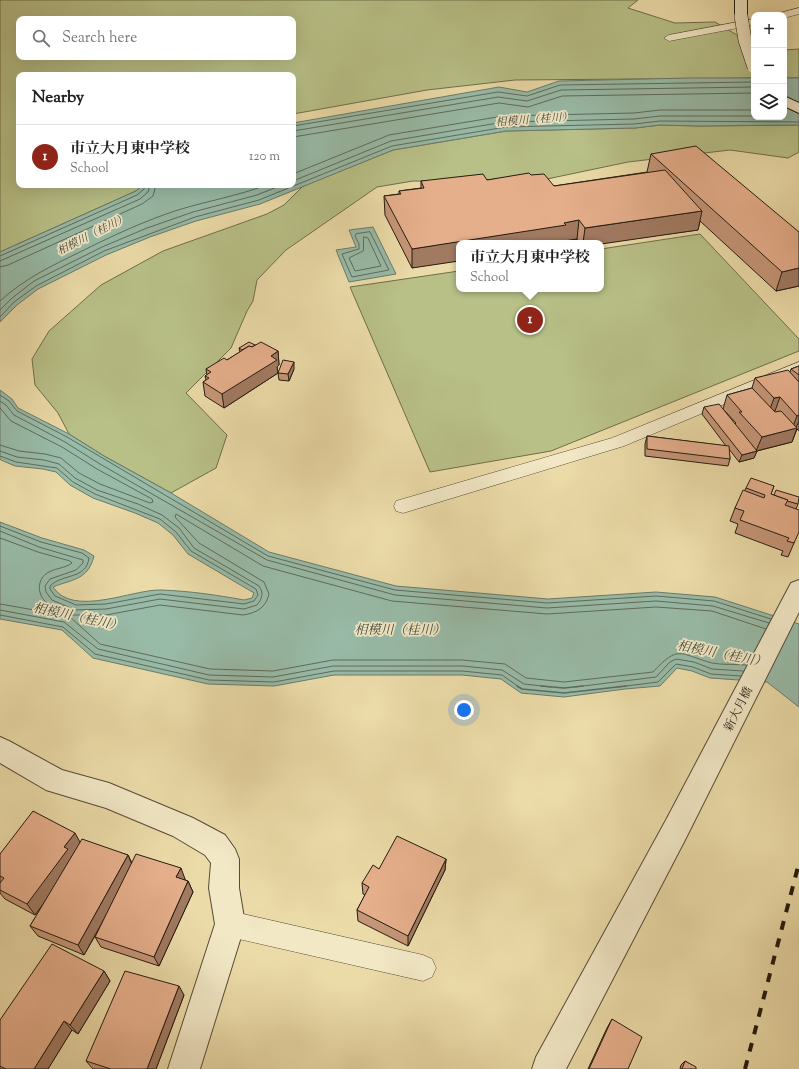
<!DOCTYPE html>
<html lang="en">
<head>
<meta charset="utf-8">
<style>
	body { margin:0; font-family:"Sorts Mill Goudy","Noto Serif JP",serif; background:#f6f6f6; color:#222 }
	.controls { position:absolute; right:12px; top:12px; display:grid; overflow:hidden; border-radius:8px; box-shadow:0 4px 16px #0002 }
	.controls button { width:36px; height:36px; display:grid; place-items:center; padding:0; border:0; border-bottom:1px solid #e0e0e0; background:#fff; color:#222; font:20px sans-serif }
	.you { position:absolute; left:464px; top:710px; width:14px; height:14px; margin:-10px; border:3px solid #fff; border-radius:50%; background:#1a73e8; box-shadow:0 0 0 6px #1a73e833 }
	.badge { display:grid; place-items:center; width:26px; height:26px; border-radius:50%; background:#8f2418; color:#fff; font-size:13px; font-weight:700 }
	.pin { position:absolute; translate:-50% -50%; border:2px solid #fff; box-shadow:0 1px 4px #0006 }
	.popup { position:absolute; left:456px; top:240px; width:148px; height:52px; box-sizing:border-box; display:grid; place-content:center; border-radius:8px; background:#fff; filter:drop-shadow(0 1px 3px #0005); font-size:13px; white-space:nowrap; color:#767676 }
	.popup b { font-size:15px; color:#222 }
	.popup::after { content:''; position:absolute; left:50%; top:100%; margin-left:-8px; border:8px solid transparent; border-top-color:#fff }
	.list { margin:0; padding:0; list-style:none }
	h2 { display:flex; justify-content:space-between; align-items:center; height:52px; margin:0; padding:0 16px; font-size:17px }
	h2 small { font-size:13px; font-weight:400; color:#767676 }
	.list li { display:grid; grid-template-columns:26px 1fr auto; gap:12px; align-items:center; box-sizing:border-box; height:64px; padding:0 16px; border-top:1px solid #e0e0e0 }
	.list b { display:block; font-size:15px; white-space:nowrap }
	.list p { margin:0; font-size:13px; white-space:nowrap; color:#767676 }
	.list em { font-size:13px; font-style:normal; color:#767676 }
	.icon { flex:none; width:22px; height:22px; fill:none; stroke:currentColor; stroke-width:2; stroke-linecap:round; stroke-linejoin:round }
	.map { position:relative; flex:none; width:799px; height:1069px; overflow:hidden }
	.search { position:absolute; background:#fff; box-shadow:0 4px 16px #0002; left:16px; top:16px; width:280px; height:44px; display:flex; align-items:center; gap:10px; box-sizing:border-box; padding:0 14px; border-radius:8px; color:#767676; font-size:15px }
	.panel { position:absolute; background:#fff; box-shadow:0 4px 16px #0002; left:16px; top:72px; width:280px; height:116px; border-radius:8px }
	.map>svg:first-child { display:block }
	.green { fill:#b8c087; stroke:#6e6e4b; fill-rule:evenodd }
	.water { fill:#98bba8; stroke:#6a7b6b }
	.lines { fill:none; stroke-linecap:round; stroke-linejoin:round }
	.shore-far1 { stroke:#5e6b5c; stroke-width:1 }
	.shore { stroke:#5e6b5c; stroke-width:1.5 }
	.lane-casing { stroke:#564b35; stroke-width:1 }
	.street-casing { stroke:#564b35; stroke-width:2 }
	.secondary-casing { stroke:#241b0f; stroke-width:2 }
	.lane { fill:#f2e8c6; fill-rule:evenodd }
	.street { fill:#f2e8c6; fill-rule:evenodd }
	.secondary { fill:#f2e8c6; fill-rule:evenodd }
	.rail { stroke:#241b0f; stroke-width:4; stroke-dasharray:9 9; stroke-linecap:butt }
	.secondary-bridge-casing { stroke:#241b0f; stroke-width:14; stroke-linecap:butt }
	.secondary-bridge { stroke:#f2e8c6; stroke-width:13 }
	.wall { fill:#c69678; stroke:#241b0f }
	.shaded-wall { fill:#a17a62; stroke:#241b0f }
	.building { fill:#e6af8c; stroke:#241b0f }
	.labels { text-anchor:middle; stroke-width:3.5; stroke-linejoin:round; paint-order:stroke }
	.far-water-label { font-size:11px; font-style:italic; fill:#474b3d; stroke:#f2e8c6 }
	.street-label { font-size:12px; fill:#241b0f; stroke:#f2e8c6 }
	.water-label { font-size:13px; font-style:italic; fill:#474b3d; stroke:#f2e8c6 }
</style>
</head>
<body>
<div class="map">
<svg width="799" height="1069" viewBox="0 0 799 1069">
	<rect width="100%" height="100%" fill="#ebdba8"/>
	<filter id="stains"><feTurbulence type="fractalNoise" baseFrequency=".005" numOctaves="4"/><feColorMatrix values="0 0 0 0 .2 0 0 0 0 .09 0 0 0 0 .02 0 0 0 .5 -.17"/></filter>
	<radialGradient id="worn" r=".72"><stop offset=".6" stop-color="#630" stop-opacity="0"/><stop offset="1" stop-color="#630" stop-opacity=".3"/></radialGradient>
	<!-- green -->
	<g class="green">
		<path d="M0,0H638L628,8L675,23L715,22L754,45V78L515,80L427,90L293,114V75H19V185H143L136,191L0,252ZM19,19H293V57H19Z"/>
		<path d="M799,49V78H784V50Z"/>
		<path d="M660,125L700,126L799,125V152L788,158L730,150L628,162L528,183L413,181L377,187L286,250L257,280L253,301L247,311L231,348L186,393L227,435L216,468L171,493L104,456L69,434L58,413L35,385L32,359L49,331L101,285L163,251L267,214L284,205L303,186L393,150L506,131L635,128Z"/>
		<path d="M700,234L799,339V351L551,451L430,472L350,287L459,271V289H601V249Z"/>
	</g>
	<!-- water -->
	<g class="water">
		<path d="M689,78H754V117H784V78H799V125L700,126L660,125L635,128L506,131L393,150L260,204L196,221L150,237L106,255L38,289L17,305L0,322V252L136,191L143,185H293V123L499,87L527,92L559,81Z"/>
		<path d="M373,227L396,274L349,282L336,250L356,247L349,230Z"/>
		<path d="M0,390L12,399L18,408L69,434L104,456L171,493L269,552L396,586L548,599L656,592L715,597L799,624V707L767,682L710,678L692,671L677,668L660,686L625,689L564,697L521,693L501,679L462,675H334L274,686L208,684L93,658L62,630L0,619V522L42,538L84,550L94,556C88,580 73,579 53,587C73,618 133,589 161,590C189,591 217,595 244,600L252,598L254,593L188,554L173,535L158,523L135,513L93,498L70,485L56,472L43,469L15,466L1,460L0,459Z"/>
	</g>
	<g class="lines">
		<!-- shore-far1 -->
		<g class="shore-far1">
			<path d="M293,126L498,92L527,96L560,85L754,82"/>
			<path d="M293,131L498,97L527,101L561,90L754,87"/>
			<path d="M293,137L499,103L528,107L562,96L754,93"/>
			<path d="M293,174L389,135L503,116L634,113L660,110H754"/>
			<path d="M293,181L391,141L504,122L634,119L660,116H754"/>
			<path d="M370,232L389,270L352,277L342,254L359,249V244L355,236L356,234Z"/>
			<path d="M364,237L368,238L381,266L355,271L349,258L363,251Z"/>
			<path d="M0,256L137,195L144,189L145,185"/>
			<path d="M0,261L140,199L148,192L150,185"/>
			<path d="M0,267L8,265L142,204L153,196L156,185"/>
			<path d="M0,301C24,279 51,266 80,252C112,236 144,221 178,210C207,201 238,196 266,185"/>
			<path d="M0,310L11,299L34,281L102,247L147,228L193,212L257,195L282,185"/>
			<path d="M0,317L14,302L36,286L104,251L195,217L259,200L392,146L506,127L634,124L660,121L799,122"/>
			<path d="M0,395L9,401L17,411L67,437L268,556L395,590L547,603L656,596L714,601L771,619"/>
			<path d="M0,401L6,405L14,415L65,442L100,464L267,560L395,595L547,608L656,601L713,606L769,623"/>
			<path d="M0,408L11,421L62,447L97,469L152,499L153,502L150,503L100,484L79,473L61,458L45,454L19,451L0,445"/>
			<path d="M0,451L17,457L44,460L59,464L75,478L97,490L138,504L162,515L179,528L194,548L259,586C264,593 262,599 257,605L244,609L160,599L106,609L75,610L52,600L46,592L45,586L50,579L76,570L83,563V560L39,547L0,531"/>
			<path d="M0,456L16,462L57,468L73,482L95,494L160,519L176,532L191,551L256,589L258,595L254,601L244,604L160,594L106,604L76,605L55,596L50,589V586C63,573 86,580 89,558L82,553L41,542L0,526"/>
			<path d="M0,538L38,552L70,561L72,563C66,568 56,568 49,572C37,578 36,594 47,603C51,607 57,610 63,612V615L0,604"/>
			<path d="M0,610L64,622L98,649L209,675L273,677L333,666H463L502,670L524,684L551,687"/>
			<path d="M0,615L63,627L95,654L209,680L274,682L334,671H462L502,675L519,687"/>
			<path d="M746,665C735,664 722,665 712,663C679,654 679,644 653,672L564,682L526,678L505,664L462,660H333L273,671L210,669L100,644L70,617L72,615H106L160,605L243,615C256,613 266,608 269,594L264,582L199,543L175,517L176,514L263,566L392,601L547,614L656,607L712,611L766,629"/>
			<path d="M575,687L656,677L670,662L676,659L694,662L712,669L743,671"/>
			<path d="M618,687L658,682L676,664L693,667L711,674L741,676"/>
		</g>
		<!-- shore -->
		<g class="shore">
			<path d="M517,686L522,689L564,693L626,686"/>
			<path d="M541,686L564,688L583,686"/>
		</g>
		<defs>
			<g id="lane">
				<path d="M799,8V14L784,18V15H779L780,13Z"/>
				<path d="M754,19V25L669,41L664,38L669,35Z"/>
				<path d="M799,362V373L624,446L403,513L396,511L394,506L396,501L612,438Z"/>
				<path d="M230,911L423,955L432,959L436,968L432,977L423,981L230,937L221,933L217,924L221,915Z"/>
			</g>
			<g id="street">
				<path d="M799,580V612L686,838L566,1069H532L536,1057L666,820L791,583Z"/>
				<path d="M0,737L9,741L62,770L109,783L193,818L225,835L235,849L239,859V888L245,924L200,1069H168L215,924L209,888L211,863L205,855L173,836L106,808L46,790L0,763Z"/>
			</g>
			<g id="secondary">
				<path d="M735,0H747V16L745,18H737L735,16Z"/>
				<path d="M784,96L799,103V113L784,106Z"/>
			</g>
		</defs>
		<!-- lane casing -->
		<use href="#lane" class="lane-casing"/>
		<!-- street casing -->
		<use href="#street" class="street-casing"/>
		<!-- secondary casing -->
		<use href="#secondary" class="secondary-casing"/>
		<!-- lane -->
		<use href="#lane" class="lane"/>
		<!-- street -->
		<use href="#street" class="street"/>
		<!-- secondary -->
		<use href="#secondary" class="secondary"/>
		<!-- rail -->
		<path class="rail" d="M745,1069L799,863"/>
		<defs>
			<path id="secondary-bridge" d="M741,16L745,40L754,67"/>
		</defs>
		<!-- secondary-bridge casing -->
		<use href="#secondary-bridge" class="secondary-bridge-casing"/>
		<!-- secondary-bridge -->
		<use href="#secondary-bridge" class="secondary-bridge"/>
	</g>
	<!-- wall -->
	<g class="wall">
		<path d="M651,154L799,232V286L776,291L700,221L698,230L601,243H579L577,239L564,241L563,243H459L412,268L385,215L384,196L399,194V191L421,188V181L487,180L531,175L554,186L647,172Z"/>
		<path d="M255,345L278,351L279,365L277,367L278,373L294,369L289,381L279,380L278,373L224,408L205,396L203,382L206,380L205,376L207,375L206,369L227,360L240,352L239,348Z"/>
		<path d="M799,366V431L797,429L792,442L757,451L754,458L739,462L729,449L730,459L728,466L645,456V444L647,436L726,446L702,414L704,407L735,424L736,423L723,409L727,395L752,388L755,378L790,372L791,369Z"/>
		<path d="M774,486L771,494L798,504L796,509L794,543L788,557L781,555L783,551L735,533L738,524L730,521L735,508L746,488Z"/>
		<path d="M80,842L128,855L132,863L185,879V880L188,881L193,892L159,966L101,947L95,937L99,929L84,955L38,936L30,926L46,900L35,915L5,899L0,893V854Z"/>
		<path d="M446,859L445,870L408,946L358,921L357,910L365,895L363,894L362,883L379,869Z"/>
		<path d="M104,971L110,981L78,1034L72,1030L48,1069H0V1020Z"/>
		<path d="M184,995L156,1069H93L86,1061Z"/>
		<path d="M612,1019L628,1069H588L607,1028Z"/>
		<path d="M685,1061L696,1069H680L681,1065Z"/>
	</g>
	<!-- shaded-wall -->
	<g class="shaded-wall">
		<path d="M702,211L698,230L601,244V243H583L585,228Z"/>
		<path d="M579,220L577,239L564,241L563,243H459V261L412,268V249Z"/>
		<path d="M799,268V286L776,291L782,272Z"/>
		<path d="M278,351L279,365L277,367L278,373L224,408L222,394L271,356Z"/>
		<path d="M294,362V369L289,381L288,374Z"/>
		<path d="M780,397L775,411L769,412L774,398Z"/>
		<path d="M799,415V421L796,428H797L792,442L756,451L762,437L792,429L797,416Z"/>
		<path d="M757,451L754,458L739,462L742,455Z"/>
		<path d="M75,833L81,844L75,861L35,915L27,904L64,847Z"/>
		<path d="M128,855L133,867L84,955L78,945Z"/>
		<path d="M446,859L445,870L408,946V936Z"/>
		<path d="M181,868L185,879L181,888L176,877Z"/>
		<path d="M188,881L193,892L159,966L154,957Z"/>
		<path d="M104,971L110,981L78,1034L70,1025Z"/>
		<path d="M179,986L184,995L156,1069H147Z"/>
		<path d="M64,1021L72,1030L48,1069H34Z"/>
	</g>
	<!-- building -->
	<g class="building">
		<path d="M696,146L799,232V268L782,272L651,154Z"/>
		<path d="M665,170L702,211L585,228L579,220L564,223L566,225L412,249L384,196L401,194L399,191L424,188L421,181L483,174L487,180L529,173L531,175L544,174L554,186Z"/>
		<path d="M249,342L255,345L252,347L249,346L242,350L239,348Z"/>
		<path d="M261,342L278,351L271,356L277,360L222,394L203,382L209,378L205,376L211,372L206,369L224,358L227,360L249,346L252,347Z"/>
		<path d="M283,360L294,362L288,374L278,373Z"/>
		<path d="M799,366V375L791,369Z"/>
		<path d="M788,370L799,382V415L797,416L780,397L774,398L755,378Z"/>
		<path d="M752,388L775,412L781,411L797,428L762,437L739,412H742L727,395Z"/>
		<path d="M719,404L757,451L742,455L704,407Z"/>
		<path d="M647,436L729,446L730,459L647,449Z"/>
		<path d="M751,478L774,486L771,494L788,500L785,505L799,510V532L794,543L787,541L789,538L740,520L744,511L735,508L743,490L764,498L765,495L746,488Z"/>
		<path d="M776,490L799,497L798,504L787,501L788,500L774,495Z"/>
		<path d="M33,811L75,833L64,847L68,849L27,904L0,890V883L4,878L0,876V854Z"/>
		<path d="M397,836L446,859L408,936L357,910L369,887L362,883L373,865L379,869Z"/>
		<path d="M82,839L128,855L78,945L30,926Z"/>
		<path d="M136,854L181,868L176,877L188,881L154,957L95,937Z"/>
		<path d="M52,944L104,971L70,1025L64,1021L34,1069H6L0,1066V1020Z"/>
		<path d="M125,971L179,986L147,1069H111L86,1061Z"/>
		<path d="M612,1019L642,1037L628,1069H589Z"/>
		<path d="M685,1061L696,1067V1069H682Z"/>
	</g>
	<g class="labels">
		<!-- far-water labels -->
		<g class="far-water-label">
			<text transform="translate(534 119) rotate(-4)" y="4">相模川（桂川）</text>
			<text transform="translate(92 234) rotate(-27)" y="4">相模川（桂川）</text>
		</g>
		<!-- street labels -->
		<g class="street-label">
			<text transform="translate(738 709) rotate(-63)" y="4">新大月橋</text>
		</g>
		<!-- water labels -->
		<g class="water-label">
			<text transform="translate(78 616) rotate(12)" y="5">相模川（桂川）</text>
			<text x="400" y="634">相模川（桂川）</text>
			<text transform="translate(722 653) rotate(11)" y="5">相模川（桂川）</text>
		</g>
	</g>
	<rect width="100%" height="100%" filter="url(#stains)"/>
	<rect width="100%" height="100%" fill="url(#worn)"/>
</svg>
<div class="controls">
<button>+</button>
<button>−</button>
<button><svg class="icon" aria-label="layers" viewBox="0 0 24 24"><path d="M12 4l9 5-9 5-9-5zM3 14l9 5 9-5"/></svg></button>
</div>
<div class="you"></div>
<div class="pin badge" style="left:530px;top:320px">1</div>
<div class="popup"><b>市立大月東中学校</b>School</div>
<div class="search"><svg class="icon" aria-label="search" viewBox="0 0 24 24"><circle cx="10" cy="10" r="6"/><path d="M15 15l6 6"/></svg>Search here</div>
<section class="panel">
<h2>Nearby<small></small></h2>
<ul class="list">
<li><span class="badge">1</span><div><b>市立大月東中学校</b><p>School</p></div><em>120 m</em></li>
</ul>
</section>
</div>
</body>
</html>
